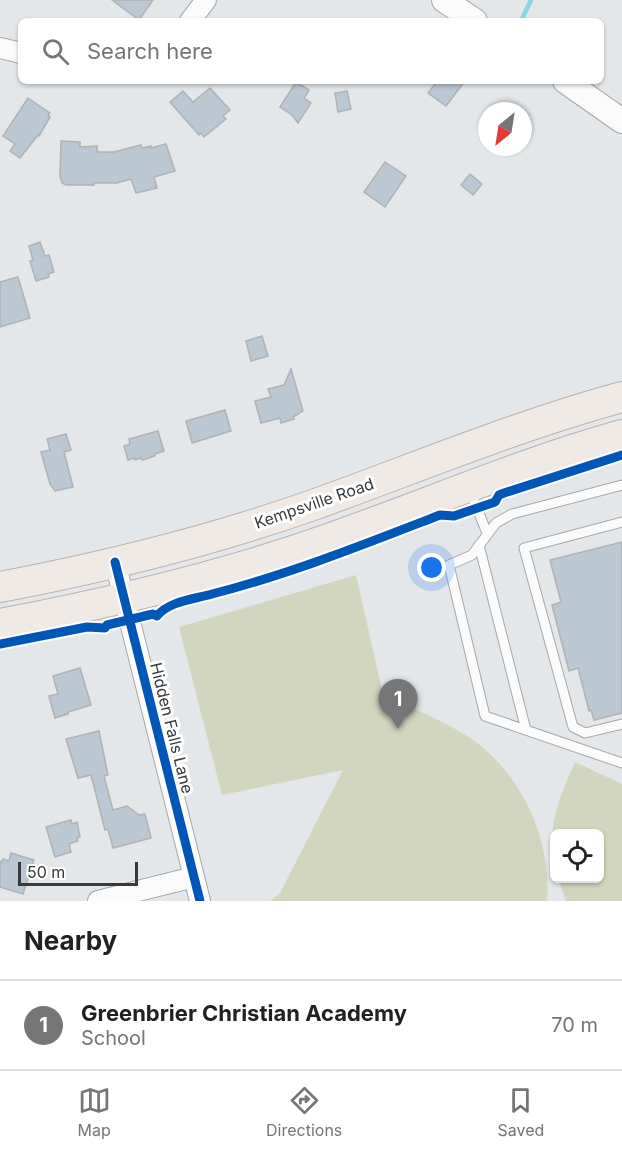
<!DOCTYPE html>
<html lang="en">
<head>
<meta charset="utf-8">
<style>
	body { margin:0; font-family:Inter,sans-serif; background:#f6f6f6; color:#202124 }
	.controls { position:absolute; right:18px; bottom:18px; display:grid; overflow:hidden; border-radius:9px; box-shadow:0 2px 4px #0004 }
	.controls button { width:54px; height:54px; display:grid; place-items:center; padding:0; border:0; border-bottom:2px solid #e0e0e0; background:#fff; color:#202124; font:30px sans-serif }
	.compass { position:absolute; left:478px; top:102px; width:54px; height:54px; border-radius:50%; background:#fff; box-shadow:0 2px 4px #0004; rotate:210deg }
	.scale { position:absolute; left:18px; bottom:15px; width:120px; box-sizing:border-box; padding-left:6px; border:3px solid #38393a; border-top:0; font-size:16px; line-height:21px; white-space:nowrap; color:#38393a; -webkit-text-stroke:4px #fff; paint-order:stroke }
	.you { position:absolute; left:432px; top:568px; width:21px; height:21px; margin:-15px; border:4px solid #fff; border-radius:50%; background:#1a73e8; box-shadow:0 0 0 9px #1a73e833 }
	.badge { display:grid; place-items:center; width:39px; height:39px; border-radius:50%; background:#747677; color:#fff; font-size:20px; font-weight:700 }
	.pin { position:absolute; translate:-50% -50px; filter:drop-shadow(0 2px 3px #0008) }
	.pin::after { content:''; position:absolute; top:32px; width:21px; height:18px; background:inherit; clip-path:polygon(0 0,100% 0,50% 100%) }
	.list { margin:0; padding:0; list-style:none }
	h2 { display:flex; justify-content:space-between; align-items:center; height:78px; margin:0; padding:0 24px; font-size:26px }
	h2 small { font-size:20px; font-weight:400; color:#757577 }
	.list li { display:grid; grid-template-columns:39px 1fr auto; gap:18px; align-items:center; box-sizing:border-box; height:90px; padding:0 24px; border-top:2px solid #e0e0e0 }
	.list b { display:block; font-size:22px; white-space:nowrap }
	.list p { margin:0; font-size:20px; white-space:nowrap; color:#757577 }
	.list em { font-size:20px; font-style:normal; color:#757577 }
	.icon { flex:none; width:33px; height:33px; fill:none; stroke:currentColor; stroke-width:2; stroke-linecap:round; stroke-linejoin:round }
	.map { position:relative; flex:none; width:622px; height:901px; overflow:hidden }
	.search { position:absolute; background:#fff; box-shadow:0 2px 4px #0004; left:18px; right:18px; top:18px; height:66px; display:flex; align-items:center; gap:15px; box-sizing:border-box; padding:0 21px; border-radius:9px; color:#757577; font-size:22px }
	.sheet { height:168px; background:#fff }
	nav { display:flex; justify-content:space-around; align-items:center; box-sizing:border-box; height:84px; border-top:2px solid #e0e0e0; background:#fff; font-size:16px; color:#757577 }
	nav a { display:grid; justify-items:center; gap:3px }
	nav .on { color:#747677 }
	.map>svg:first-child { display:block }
	.green { fill:#d3d6be }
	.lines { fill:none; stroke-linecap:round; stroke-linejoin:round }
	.stream { stroke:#87d6e1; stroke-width:4.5 }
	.building { fill:#bbc7d3; stroke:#b0b2b4; stroke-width:1.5 }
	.service-casing { stroke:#a5a7a8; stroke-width:11 }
	.minor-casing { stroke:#a5a7a8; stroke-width:22 }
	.tertiary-casing { stroke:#a5a7a8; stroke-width:26 }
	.primary-casing { stroke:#baaeaa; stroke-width:32 }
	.service { stroke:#fbfbfc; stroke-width:9 }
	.minor { stroke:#fbfbfc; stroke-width:20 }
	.tertiary { stroke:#fbfbfc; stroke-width:24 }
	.primary { stroke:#f0eae6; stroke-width:30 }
	.cycleway-casing { stroke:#fff; stroke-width:13 }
	.cycleway { stroke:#0057b8; stroke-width:9 }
	.labels { text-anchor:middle; stroke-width:6; stroke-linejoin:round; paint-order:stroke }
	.street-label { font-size:16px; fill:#38393a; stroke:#fff }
</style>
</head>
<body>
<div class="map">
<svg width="622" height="901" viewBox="0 0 622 901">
	<rect width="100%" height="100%" fill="#e4e7e9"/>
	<!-- green -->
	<g class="green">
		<path d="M356,575L383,694C412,709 456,725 481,746C525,782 552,844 547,901H271L280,893L343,770L222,795L179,627Z"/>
		<path d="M575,762L622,784V901H566L565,899L559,879L600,878V834H554V857C548,823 561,793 575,762Z"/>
	</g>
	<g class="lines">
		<!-- stream -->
		<path class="stream" d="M521,21L531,0"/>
	</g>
	<!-- building -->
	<g class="building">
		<path d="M112,0H153L139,20Z"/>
		<path d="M437,81H465L446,106L428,93Z"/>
		<path d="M296,82L309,90L304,98L311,103L298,123L292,115L280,107Z"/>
		<path d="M210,88L230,110L223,116L226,119L204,137L201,133L199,135L170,102L183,91L193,102Z"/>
		<path d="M347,91L351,109L338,112L335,93Z"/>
		<path d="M28,98L50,113L48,115L50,117L39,136L38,135L20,158L10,151L15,144L3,136Z"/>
		<path d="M61,141L80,142V147L97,146V152H114L141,145L142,148L151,146V148L166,144L175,171L154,177L157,188L136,193L131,179L117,183H94V185H66L62,183L60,176Z"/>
		<path d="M385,162L406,176L385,207L364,192Z"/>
		<path d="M470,174L482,184L473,195L461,185Z"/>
		<path d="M40,242L45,256L49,255L54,272L48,274L49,277L36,281L30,261L33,260L29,246Z"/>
		<path d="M18,277L30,318L0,327V282Z"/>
		<path d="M262,336L268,356L251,361L246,341Z"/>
		<path d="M291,369L303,411L293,417L294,419L281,423L280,418L261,423L255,401L271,397L268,389L284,385Z"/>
		<path d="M225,410L231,431L192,443L186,421Z"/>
		<path d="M158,431L164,451L155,454V456L142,460L141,458L135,460V458L128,460L124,446L130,444L129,439Z"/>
		<path d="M66,434L71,450L64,452L73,487L55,491L50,484L41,452L50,450L47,439Z"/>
		<path d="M622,542V713L594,720L591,710L589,711L578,668L569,671L552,605L561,602L550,560Z"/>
		<path d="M80,668L91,705L68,712V714L55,718L49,696L58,694L53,676Z"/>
		<path d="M99,731L108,775L104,776L113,810L127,806L139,815L145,814L151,838L113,848L108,829L105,830L91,775L78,778L66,739Z"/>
		<path d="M71,820L72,824L77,822L80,837L77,838L78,841L69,844L71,852L55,857L46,827Z"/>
		<path d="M11,853L34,860L23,894L0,887V861L2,862L3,859L9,861Z"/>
	</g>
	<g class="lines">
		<defs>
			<g id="service">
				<path d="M622,485L512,514L496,523L472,555L449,565L485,716L622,763"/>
				<path d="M470,491L487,533"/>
				<path d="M622,522L524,548L573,727L585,733L622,724"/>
				<path d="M479,545L526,730"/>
			</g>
			<g id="minor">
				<path d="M190,21L206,0"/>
				<path d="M0,48L21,53"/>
				<path d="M115,562L200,901"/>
				<path d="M98,901L194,877"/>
			</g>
			<g id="tertiary">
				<path d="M444,0L475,21"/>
				<path d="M565,81L622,121"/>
			</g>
			<g id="primary">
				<path d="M0,587C105,567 211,541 313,505C416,468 516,426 622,397"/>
				<path d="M0,624C100,605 199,582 296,550C405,514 511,466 622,435"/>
			</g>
		</defs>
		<!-- service casing -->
		<use href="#service" class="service-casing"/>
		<!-- minor casing -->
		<use href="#minor" class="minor-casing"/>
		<!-- tertiary casing -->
		<use href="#tertiary" class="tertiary-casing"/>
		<!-- primary casing -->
		<use href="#primary" class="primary-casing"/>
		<!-- service -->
		<use href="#service" class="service"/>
		<!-- minor -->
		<use href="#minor" class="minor"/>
		<!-- tertiary -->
		<use href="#tertiary" class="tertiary"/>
		<!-- primary -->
		<use href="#primary" class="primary"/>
		<defs>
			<g id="cycleway">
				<path d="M115,562L200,901"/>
				<path d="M0,644L87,627L105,628L107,625L153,614L157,616C169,601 195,599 212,594C290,574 365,544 440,515L454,516L495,502L499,495L504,493L622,455"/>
			</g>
		</defs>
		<!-- cycleway casing -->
		<use href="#cycleway" class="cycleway-casing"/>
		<!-- cycleway -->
		<use href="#cycleway" class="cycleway"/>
	</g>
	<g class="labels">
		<!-- street labels -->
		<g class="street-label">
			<text transform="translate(314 503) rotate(-19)" y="6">Kempsville Road</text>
			<text transform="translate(172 728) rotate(76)" y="6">Hidden Falls Lane</text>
		</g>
	</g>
</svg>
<div class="controls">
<button><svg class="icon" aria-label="locate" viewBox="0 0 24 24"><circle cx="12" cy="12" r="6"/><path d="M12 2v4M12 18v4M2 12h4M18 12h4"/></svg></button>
</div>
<svg class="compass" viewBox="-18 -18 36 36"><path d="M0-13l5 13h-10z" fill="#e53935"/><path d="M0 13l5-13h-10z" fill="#757577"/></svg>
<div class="scale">50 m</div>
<div class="you"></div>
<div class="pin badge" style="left:398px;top:729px">1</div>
<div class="search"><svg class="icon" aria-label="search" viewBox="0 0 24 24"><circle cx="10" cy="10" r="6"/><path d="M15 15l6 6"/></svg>Search here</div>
</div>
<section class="sheet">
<h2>Nearby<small></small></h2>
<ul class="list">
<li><span class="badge">1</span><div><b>Greenbrier Christian Academy</b><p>School</p></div><em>70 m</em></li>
</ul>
</section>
<nav>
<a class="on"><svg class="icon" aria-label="map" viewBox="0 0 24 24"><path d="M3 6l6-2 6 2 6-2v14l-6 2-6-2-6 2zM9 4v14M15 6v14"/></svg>Map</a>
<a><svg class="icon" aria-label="directions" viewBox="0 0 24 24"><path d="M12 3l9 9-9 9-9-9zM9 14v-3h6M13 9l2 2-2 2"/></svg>Directions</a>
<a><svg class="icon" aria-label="saved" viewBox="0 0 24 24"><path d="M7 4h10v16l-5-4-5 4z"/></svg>Saved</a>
</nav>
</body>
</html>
